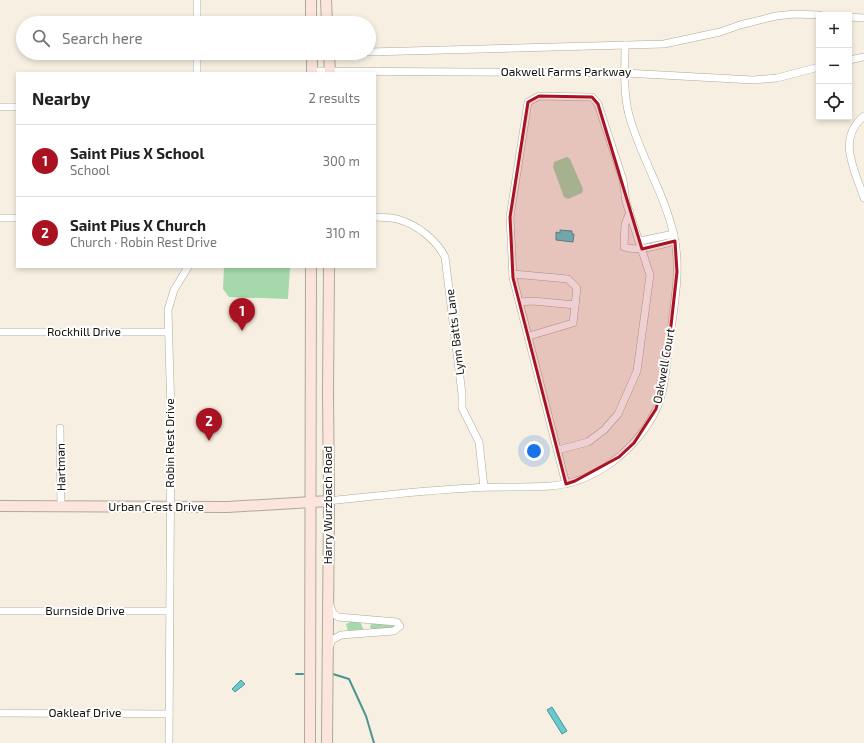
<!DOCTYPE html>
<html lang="en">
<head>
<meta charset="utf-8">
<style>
	body { margin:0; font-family:"Exo 2",sans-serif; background:#f2f2f2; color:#222 }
	.controls { position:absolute; right:12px; top:12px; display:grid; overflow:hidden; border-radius:0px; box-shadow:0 2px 6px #0003 }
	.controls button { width:36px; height:36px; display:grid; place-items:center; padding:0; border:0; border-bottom:1px solid #e0e0e0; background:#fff; color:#222; font:20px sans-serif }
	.you { position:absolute; left:534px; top:451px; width:14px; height:14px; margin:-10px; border:3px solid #fff; border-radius:50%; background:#1a73e8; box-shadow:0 0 0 6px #1a73e833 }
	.badge { display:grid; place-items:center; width:26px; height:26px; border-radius:50%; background:#a91321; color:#fff; font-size:13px; font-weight:700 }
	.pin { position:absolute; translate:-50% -33px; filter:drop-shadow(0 1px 2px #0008) }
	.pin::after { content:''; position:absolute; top:21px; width:14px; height:12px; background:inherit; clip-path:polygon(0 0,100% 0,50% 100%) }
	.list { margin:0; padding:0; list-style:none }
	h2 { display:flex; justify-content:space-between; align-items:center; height:52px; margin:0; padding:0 16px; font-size:17px }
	h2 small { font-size:13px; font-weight:400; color:#767676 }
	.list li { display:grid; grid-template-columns:26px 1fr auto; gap:12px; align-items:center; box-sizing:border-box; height:72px; padding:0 16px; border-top:1px solid #e0e0e0 }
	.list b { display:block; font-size:15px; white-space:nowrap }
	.list p { margin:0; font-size:13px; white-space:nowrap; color:#767676 }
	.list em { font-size:13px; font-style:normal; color:#767676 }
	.icon { flex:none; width:22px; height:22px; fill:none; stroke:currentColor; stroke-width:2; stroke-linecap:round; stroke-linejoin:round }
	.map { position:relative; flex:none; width:864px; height:743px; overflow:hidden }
	.search { position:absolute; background:#fff; box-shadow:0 2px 6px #0003; left:16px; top:16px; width:360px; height:44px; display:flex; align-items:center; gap:10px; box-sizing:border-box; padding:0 14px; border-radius:22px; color:#767676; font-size:15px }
	.panel { position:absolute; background:#fff; box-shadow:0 2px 6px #0003; left:16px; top:72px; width:360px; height:196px; border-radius:0px }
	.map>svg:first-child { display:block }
	.green { fill:#a5d9ab }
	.water { fill:#64cbce; stroke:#4c9494 }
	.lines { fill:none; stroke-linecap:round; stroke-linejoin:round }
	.stream { stroke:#4c9494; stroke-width:2 }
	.street-casing { stroke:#afa99b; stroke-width:8 }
	.secondary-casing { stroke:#afa99b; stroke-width:12 }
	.street { stroke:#fff; stroke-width:7 }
	.secondary { stroke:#fce5dc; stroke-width:10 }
	.marked { fill:#a91321; fill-opacity:0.2; stroke:#a91321; stroke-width:3; stroke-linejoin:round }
	.labels { text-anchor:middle; stroke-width:4; stroke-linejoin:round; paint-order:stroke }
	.street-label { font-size:12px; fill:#15120e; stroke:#fefefe }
</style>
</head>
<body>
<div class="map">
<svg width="864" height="743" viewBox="0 0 864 743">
	<rect width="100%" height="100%" fill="#f7f0e2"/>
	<!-- green -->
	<g class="green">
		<path d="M567,157L570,159L583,189L582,193L568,199L564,197L553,167L554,162Z"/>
		<path d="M224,267H290L288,299L229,297L223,289Z"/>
		<path d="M352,621L361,623L363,629L361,631H348L346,624Z"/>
		<path d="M371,624H393L395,626L394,628L372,630L370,627Z"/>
	</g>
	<!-- water -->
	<g class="water">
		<path d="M560,230L572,231V234H574L573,242L556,240V232L560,233Z"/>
		<path d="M241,680L245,684L235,692L232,689Z"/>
		<path d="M552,707L567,731L562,734L547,710Z"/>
	</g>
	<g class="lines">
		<!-- stream -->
		<g class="stream">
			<path d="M296,674H303"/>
			<path d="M333,674L349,679L366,716L374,743"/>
		</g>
		<defs>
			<g id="street">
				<path d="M849,17L864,18"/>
				<path d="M197,23V0"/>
				<path d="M369,52L664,44L720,32L740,25L776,16L794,14L819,15"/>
				<path d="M312,53H350"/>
				<path d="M849,60L864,57"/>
				<path d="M312,71L625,73L753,80L777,78L819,67"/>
				<path d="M197,73V53"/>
				<path d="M0,107H17"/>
				<path d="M864,116C836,139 855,170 864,198"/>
				<path d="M630,212L625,224L624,247C640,252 659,245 675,241"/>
				<path d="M375,217C383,218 393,217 400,220C418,225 437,241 445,257L462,394V408L479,442L484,487"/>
				<path d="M0,218H17"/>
				<path d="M640,241L674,234"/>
				<path d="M513,274L568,279L577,288L573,323L529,336"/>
				<path d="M520,302L533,301L575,305"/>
				<path d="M0,332H168"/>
				<path d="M60,428L61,506"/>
				<path d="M558,450L588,442L604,430L618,414L637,371L650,275L626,202L623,180L598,104L592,97H588L539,96L528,102L510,217L513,278L566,484"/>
				<path d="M329,501C377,496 425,490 472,488C498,486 524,488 550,486C595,483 636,450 656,410C665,391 666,366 669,345C673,309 682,272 674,236C665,194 640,156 629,115C623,92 625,68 625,45"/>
				<path d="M0,611H169"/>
				<path d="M329,648L332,640L341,635L394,631L400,626L397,622L338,617L333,613L330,605"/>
				<path d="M0,713L169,714"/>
				<path d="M169,743L171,414L168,310L174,290L188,267"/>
			</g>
			<g id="secondary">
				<path d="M311,0V23"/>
				<path d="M326,0L327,23"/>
				<path d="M329,53L330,73"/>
				<path d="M312,73V53"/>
				<path d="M0,506L227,507L329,501"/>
				<path d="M310,743L311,267"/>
				<path d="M327,743L329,501L328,393L329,267"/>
			</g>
		</defs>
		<!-- street casing -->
		<use href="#street" class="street-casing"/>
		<!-- secondary casing -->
		<use href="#secondary" class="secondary-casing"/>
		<!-- street -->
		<use href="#street" class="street"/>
		<!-- secondary -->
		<use href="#secondary" class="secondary"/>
	</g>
	<!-- marked area -->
	<path class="marked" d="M539,96L592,97L598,104L642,249L675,241L677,272L666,370L656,409L634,443L619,457L575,481L566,484L513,278L510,217L528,102Z"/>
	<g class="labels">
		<!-- street labels -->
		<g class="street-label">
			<text x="566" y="76">Oakwell Farms Parkway</text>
			<text x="84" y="336">Rockhill Drive</text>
			<text transform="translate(455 332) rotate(-97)" y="4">Lynn Batts Lane</text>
			<text transform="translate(664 366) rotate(-80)" y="4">Oakwell Court</text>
			<text transform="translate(170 443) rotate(-90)" y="4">Robin Rest Drive</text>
			<text transform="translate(61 467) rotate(-91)" y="4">Hartman</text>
			<text transform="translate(328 505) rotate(-90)" y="4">Harry Wurzbach Road</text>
			<text x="156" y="511">Urban Crest Drive</text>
			<text x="85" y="615">Burnside Drive</text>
			<text x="85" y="717">Oakleaf Drive</text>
		</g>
	</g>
</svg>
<div class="controls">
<button>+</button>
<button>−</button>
<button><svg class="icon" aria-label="locate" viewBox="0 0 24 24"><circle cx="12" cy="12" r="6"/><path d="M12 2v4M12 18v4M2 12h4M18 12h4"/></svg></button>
</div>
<div class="you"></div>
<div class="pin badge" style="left:242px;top:331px">1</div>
<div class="pin badge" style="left:209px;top:441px">2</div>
<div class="search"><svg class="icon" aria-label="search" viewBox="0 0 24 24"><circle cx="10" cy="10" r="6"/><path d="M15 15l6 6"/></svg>Search here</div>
<section class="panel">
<h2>Nearby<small>2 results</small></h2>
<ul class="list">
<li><span class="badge">1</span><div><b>Saint Pius X School</b><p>School</p></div><em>300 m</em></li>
<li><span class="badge">2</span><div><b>Saint Pius X Church</b><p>Church · Robin Rest Drive</p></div><em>310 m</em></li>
</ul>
</section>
</div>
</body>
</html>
